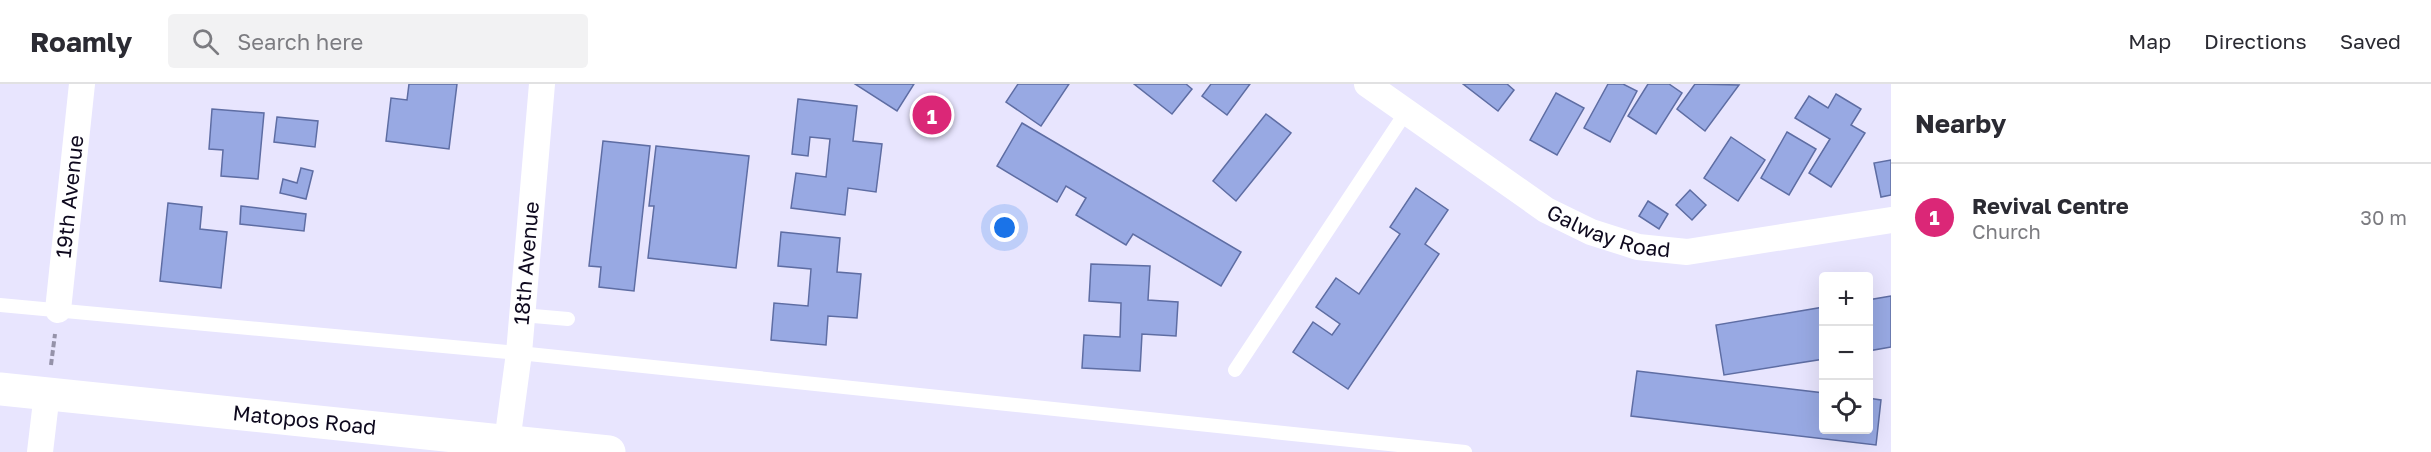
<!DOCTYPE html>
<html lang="en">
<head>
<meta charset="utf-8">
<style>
	body { margin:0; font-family:"Golos Text",sans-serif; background:#f2f2f3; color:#2b2b33 }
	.controls { position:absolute; right:18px; bottom:18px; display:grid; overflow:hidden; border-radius:6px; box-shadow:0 6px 24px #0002 }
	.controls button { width:54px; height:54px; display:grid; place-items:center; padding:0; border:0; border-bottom:2px solid #e1e1e2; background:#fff; color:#2b2b33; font:30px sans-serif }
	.you { position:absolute; left:1005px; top:144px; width:21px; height:21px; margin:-15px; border:4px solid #fff; border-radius:50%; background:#1a73e8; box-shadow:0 0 0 9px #1a73e833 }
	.badge { display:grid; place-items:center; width:39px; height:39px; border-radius:50%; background:#db2777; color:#fff; font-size:20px; font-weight:700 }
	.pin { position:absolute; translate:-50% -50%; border:3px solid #fff; box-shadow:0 2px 6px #0006 }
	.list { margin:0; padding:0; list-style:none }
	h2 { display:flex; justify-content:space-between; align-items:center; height:78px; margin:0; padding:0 24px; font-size:26px }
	h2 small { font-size:20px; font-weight:400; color:#7c7c81 }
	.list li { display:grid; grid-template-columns:39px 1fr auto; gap:18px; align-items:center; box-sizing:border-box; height:108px; padding:0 24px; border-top:2px solid #e1e1e2 }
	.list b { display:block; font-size:22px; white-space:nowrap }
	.list p { margin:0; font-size:20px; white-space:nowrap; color:#7c7c81 }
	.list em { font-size:20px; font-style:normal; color:#7c7c81 }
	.icon { flex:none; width:33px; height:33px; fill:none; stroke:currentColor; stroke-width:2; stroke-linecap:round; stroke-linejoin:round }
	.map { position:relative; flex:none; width:1891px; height:368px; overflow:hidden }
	header { display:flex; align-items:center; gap:36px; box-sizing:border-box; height:84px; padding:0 30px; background:#fff; border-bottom:2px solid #e1e1e2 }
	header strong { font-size:28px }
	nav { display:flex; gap:33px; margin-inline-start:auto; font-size:21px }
	.search { width:420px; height:54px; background:#f2f2f3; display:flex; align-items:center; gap:15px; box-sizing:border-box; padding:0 21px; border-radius:6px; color:#7c7c81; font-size:22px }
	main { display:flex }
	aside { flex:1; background:#fff }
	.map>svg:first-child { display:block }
	.building { fill:#98a9e3; stroke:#5e6da3; stroke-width:1.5 }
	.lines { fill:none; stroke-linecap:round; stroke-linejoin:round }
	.path { stroke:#9592a9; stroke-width:4; stroke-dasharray:6 3; stroke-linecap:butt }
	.service { stroke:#fff; stroke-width:14 }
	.minor { stroke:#fff; stroke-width:26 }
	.secondary { stroke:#fff; stroke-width:33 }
	.labels { text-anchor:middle; stroke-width:4.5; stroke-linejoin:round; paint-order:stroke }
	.street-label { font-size:21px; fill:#0e091e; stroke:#e8e5fe }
</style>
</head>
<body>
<header>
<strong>Roamly</strong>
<div class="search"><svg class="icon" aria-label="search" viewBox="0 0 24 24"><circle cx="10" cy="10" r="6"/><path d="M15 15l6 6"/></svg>Search here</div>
<nav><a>Map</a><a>Directions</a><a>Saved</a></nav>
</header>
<main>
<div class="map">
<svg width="1891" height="368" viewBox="0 0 1891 368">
	<rect width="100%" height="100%" fill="#e8e5fe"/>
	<!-- building -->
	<g class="building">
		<path d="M409,0H457L449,65L386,57L391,14L407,16Z"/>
		<path d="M855,0H914L897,27Z"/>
		<path d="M1018,0H1069L1041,42L1006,18Z"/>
		<path d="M1134,0H1186L1192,5L1172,30Z"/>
		<path d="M1211,0H1250L1227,31L1202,12Z"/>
		<path d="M1463,0H1507L1514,6L1498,27Z"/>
		<path d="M1608,0H1623L1637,7L1610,58L1584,44Z"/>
		<path d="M1648,0H1669L1682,9L1656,50L1628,32Z"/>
		<path d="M1695,0L1739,1L1705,47L1677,25Z"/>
		<path d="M1556,9L1584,24L1557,71L1530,56Z"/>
		<path d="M1836,10L1861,25L1851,41L1865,49L1831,103L1809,89L1830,55L1795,34L1809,12L1828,24Z"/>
		<path d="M798,15L857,22L853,57L882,60L876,108L848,104L845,131L791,124L796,89L826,93L830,55L810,53L808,72L792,70Z"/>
		<path d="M212,25L264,29L258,95L221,92L223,66L209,65Z"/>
		<path d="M1266,30L1291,49L1236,117L1213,97Z"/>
		<path d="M277,33L318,37L315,63L274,58Z"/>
		<path d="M1022,39L1241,168L1221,202L1133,150L1126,161L1076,131L1086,114L1066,102L1057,118L997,82Z"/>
		<path d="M1787,48L1816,65L1789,111L1761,94Z"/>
		<path d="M1731,53L1765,76L1738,117L1704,94Z"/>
		<path d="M603,57L650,62L634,207L599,203L601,183L589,182Z"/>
		<path d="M656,62L749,72L736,184L648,174L654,122H649Z"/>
		<path d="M1891,76V111L1881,113L1874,79Z"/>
		<path d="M301,84L313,87L306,115L280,109L283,95L297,99Z"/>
		<path d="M1416,104L1448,126L1425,160L1439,170L1348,305L1293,268L1313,238L1332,251L1340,240L1316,223L1336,194L1359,210L1400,150L1390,143Z"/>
		<path d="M1690,106L1706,121L1692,136L1676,121Z"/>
		<path d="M1648,117L1668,130L1659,145L1639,132Z"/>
		<path d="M168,119L202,123L200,145L227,148L221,204L160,197Z"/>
		<path d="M241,122L306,130L304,147L240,140Z"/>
		<path d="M781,148L840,154L837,188L861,190L857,234L828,232L826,261L771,256L774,219L808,222L811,185L778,182Z"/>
		<path d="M1091,180L1150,182L1148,216L1178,218L1176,252L1142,250L1140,287L1082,284L1084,251L1120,253L1121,219L1089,217Z"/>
		<path d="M1891,212V263L1868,267V216Z"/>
		<path d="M1824,223V275L1724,291L1716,241Z"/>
		<path d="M1637,287L1824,309V346H1868V314L1881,316L1876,361L1631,332Z"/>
	</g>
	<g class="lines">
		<!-- path -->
		<path class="path" d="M51,281L55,250"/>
		<!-- service -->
		<g class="service">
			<path d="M0,221L519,269L1465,368"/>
			<path d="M522,231L568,235"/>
			<path d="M1235,286L1406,28"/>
		</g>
		<!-- minor -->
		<g class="minor">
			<path id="s1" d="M1367,0L1546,126L1591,148L1638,163L1687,168L1891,136"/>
			<path id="s2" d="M58,226L82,0"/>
			<path id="s3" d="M507,358L519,269L542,0"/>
			<path d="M40,368L47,309"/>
		</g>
		<!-- secondary -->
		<path class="secondary" id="s4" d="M0,305L609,368"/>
	</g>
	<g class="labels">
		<!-- street labels -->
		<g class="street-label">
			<text dy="7" stroke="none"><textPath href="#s2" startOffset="114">19th Avenue</textPath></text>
			<text dy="7" stroke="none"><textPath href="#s1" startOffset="286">Galway Road</textPath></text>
			<text dy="7" stroke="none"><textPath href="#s3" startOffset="180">18th Avenue</textPath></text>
			<text dy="7" stroke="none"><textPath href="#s4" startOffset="306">Matopos Road</textPath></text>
		</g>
	</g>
</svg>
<div class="controls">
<button>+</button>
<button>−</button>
<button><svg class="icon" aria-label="locate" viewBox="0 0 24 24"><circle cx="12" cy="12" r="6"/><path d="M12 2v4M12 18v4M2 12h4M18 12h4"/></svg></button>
</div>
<div class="you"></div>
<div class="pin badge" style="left:932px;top:31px">1</div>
</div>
<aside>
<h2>Nearby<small></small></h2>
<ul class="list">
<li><span class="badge">1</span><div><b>Revival Centre</b><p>Church</p></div><em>30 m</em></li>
</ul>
</aside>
</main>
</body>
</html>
